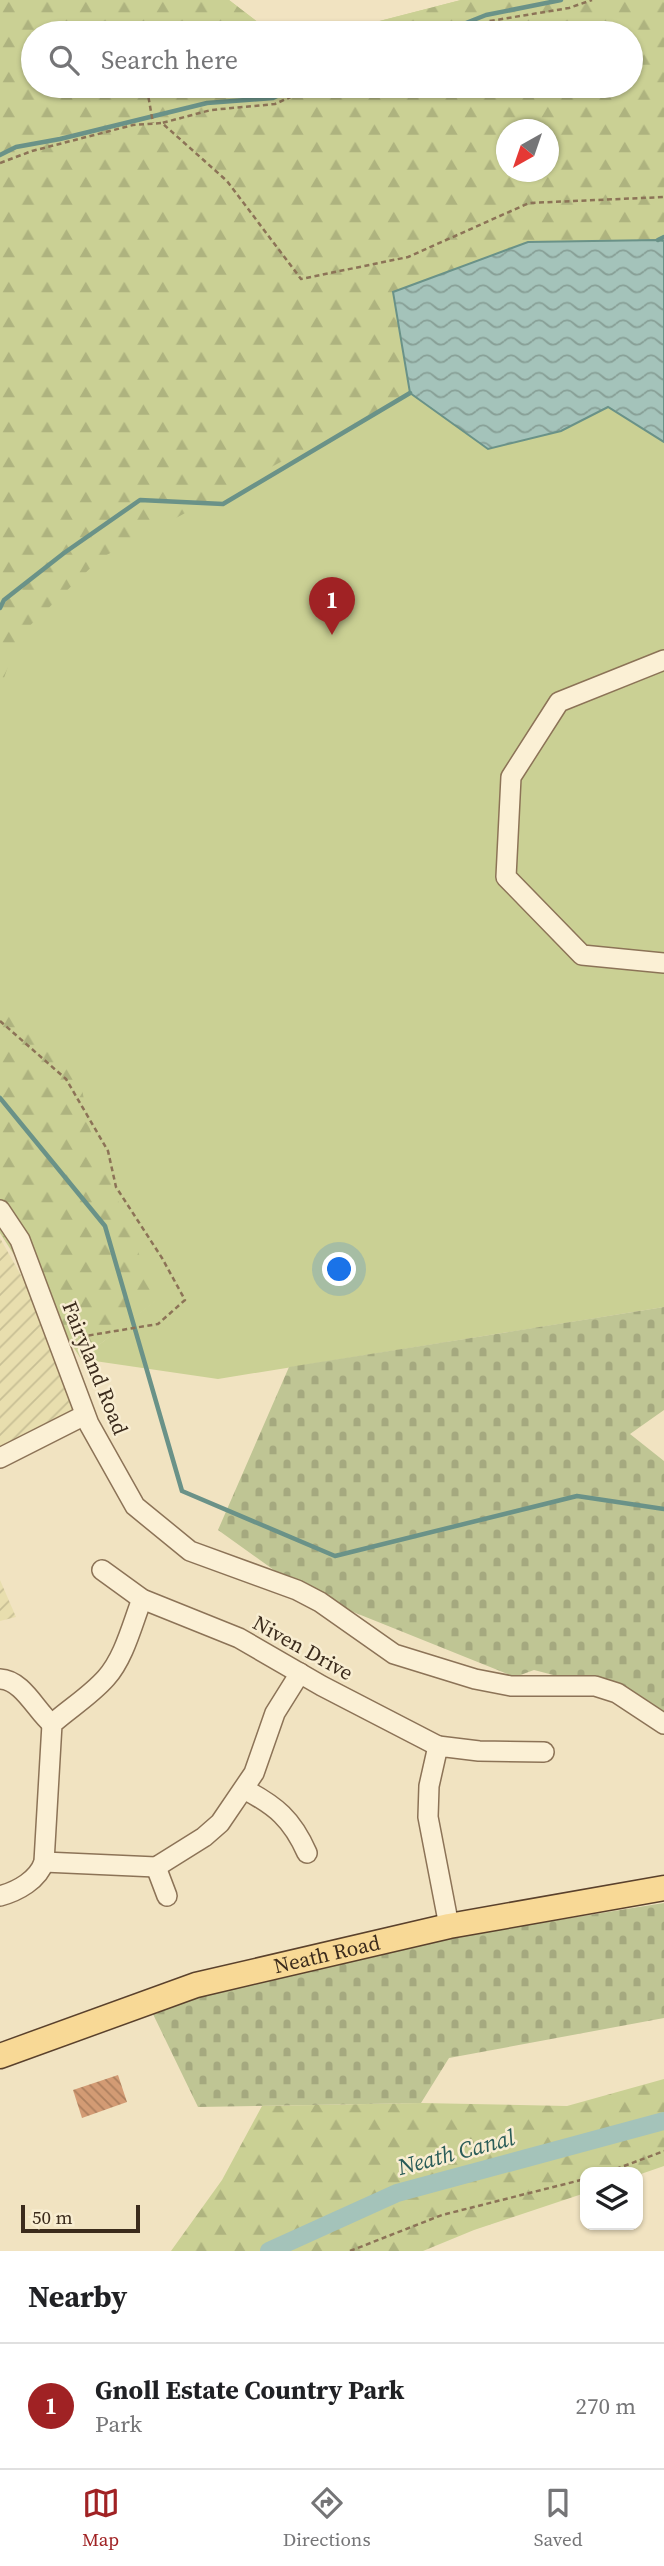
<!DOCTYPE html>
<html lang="en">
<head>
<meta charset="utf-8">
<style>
	body { margin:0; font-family:"Source Serif 4",serif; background:#f2f2f2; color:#202124 }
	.controls { position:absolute; right:21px; bottom:21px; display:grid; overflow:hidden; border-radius:14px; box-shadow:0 2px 5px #0004 }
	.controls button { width:63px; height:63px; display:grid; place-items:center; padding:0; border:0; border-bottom:2px solid #e0e0e0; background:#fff; color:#202124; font:35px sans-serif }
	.compass { position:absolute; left:496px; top:119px; width:63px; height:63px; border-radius:50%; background:#fff; box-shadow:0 2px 5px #0004; rotate:220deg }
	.scale { position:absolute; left:21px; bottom:18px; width:119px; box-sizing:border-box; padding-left:7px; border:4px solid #3b2b1c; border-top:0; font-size:19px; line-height:24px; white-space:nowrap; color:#3b2b1c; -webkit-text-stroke:5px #f8edd1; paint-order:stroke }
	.you { position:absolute; left:340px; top:1270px; width:24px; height:24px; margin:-18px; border:5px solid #fff; border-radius:50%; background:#1a73e8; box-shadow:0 0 0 10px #1a73e833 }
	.badge { display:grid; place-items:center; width:46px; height:46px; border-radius:50%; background:#a02224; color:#fff; font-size:23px; font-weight:700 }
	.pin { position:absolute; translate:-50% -58px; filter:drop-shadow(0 2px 4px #0008) }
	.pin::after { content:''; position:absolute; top:37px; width:24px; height:21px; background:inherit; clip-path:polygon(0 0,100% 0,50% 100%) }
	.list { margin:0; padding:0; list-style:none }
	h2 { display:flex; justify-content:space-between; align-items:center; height:91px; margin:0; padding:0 28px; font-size:30px }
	h2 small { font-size:23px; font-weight:400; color:#757577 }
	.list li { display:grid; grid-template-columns:46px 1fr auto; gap:21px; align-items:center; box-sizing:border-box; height:126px; padding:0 28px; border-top:2px solid #e0e0e0 }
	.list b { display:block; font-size:26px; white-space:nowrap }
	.list p { margin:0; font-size:23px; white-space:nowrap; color:#757577 }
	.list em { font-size:23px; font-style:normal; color:#757577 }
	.icon { flex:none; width:38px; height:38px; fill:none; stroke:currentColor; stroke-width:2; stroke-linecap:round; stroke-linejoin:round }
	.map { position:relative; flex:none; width:664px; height:2251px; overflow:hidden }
	.search { position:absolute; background:#fff; box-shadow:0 2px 5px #0004; left:21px; right:21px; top:21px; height:77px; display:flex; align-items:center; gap:18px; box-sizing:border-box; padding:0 24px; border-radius:38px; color:#757577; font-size:26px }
	.sheet { height:217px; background:#fff }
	nav { display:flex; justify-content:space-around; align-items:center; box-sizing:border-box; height:98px; border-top:2px solid #e0e0e0; background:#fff; font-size:19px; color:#757577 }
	nav a { display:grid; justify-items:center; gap:4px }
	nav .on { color:#a02224 }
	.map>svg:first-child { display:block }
	.farmland { fill:url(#farmland-furrows) }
	.green { fill:#cad094; fill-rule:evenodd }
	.forest { fill:url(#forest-firs); fill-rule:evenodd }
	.cemetery { fill:url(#cemetery-stones) }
	.water { fill:url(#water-waves); stroke:#6a9288; stroke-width:2 }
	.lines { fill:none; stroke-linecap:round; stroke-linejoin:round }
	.stream { stroke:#6a9288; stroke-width:4.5 }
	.canal { stroke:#a4c3ba; stroke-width:18 }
	.building { fill:url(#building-back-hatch) }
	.minor-casing { stroke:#8c7357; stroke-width:22 }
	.major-casing { stroke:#5a412c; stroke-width:27 }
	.path { stroke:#8c7357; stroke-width:2.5; stroke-dasharray:5 3.5; stroke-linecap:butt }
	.minor { stroke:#fbf0d5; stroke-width:19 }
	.major { stroke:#f8d996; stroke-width:24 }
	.labels { text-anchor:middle; stroke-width:5; stroke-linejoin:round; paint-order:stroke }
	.street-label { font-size:21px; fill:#3b2b1c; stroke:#f8edd1 }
	.water-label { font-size:23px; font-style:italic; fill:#2a5c58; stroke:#f8edd1 }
</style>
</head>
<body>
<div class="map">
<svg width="664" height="2251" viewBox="0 0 664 2251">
	<defs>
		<pattern id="farmland-furrows" width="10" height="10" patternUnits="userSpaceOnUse" patternTransform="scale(1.75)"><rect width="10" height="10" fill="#e8deae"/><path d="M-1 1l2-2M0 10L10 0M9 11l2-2" fill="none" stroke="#c8bf95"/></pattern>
		<pattern id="forest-firs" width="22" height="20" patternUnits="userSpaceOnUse" patternTransform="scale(1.75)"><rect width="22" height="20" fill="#cad094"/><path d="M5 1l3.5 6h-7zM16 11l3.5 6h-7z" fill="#aeb37f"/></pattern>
		<pattern id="cemetery-stones" width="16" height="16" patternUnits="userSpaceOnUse" patternTransform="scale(1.75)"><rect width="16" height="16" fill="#bfc594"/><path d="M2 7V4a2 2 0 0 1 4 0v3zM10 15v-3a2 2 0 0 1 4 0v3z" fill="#a5a97f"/></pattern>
		<pattern id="water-waves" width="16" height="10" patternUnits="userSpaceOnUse" patternTransform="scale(1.75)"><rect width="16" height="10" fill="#a4c3ba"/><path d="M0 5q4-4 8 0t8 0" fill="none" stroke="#879f96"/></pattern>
		<pattern id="building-back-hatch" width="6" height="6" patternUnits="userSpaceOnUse" patternTransform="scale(1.75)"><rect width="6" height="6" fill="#d39b74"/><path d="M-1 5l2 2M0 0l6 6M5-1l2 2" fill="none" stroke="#ac7f5e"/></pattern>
	</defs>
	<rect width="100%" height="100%" fill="#f1e3c1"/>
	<!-- farmland -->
	<g class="farmland">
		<path d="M0,1238L58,1341L85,1415L0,1456Z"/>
		<path d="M0,1580L16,1617L0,1621Z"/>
	</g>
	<!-- green -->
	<path class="green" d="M18,0H229L272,33H33V86H631V33H333L461,0H664V1307L218,1379L81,1359L156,1300L0,1098V5ZM506,130H548V172H506Z"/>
	<!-- forest -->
	<g class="forest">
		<path d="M0,0H229L272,33H33V86H631V33H333L461,0H664V241L658,240L393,292L410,393L101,558L19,636L0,689ZM506,130H548V172H506Z"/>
		<path d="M0,997L76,1060L90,1129L157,1300L81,1359L0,1233Z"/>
		<path d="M664,2079V2166L638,2175V2172H585V2193L474,2230L423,2251H171L222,2180L262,2106L421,2103L567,2106Z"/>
	</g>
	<!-- cemetery -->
	<g class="cemetery">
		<path d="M664,1307V1410L630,1434L664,1461V1717L634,1696L534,1670L515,1677L306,1593L218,1530L289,1367Z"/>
		<path d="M664,1903V2018L449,2058L421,2103L198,2107L151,2010C317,1956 491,1931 664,1903Z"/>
	</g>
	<!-- water -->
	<path class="water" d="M658,240L664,241V442L608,407L561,431L488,449L410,393L393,292L528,242Z"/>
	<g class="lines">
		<!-- stream -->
		<g class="stream">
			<path d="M441,33L486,15L561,0"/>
			<path d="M0,155L16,147L60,139L207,103L273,98L297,86"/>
			<path d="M658,240L664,237"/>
			<path d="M0,608L4,600L64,553L140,500L223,504L410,393"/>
			<path d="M0,1098L105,1226L182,1491L335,1556L577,1496L664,1509"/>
		</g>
		<!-- canal -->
		<path class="canal" d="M269,2251L397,2193L664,2121"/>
	</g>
	<!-- building -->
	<path class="building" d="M118,2075L127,2102L82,2118L73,2090Z"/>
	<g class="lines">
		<defs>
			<g id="minor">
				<path d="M664,660L559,702L511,777L506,877L582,955L664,963"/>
				<path d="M0,1210L20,1240L89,1424L135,1506L190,1551L297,1590L320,1602L394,1654L475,1679L511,1686H595L617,1693L664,1724"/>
				<path d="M0,1458L85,1415"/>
				<path d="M102,1570L142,1599L239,1638L322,1686L438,1746"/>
				<path d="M0,1679C23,1680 36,1711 52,1724"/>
				<path d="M244,1789C276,1806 292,1819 307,1853"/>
				<path d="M44,1862L156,1867L204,1837L220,1823L254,1773L275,1713L300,1673"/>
				<path d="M156,1867L167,1896"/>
				<path d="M0,1896C18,1891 38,1880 44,1862L52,1724C70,1708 90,1696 106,1678C124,1658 132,1625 142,1599"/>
				<path d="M449,1926L428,1817L429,1786L438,1746L479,1751L544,1752"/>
			</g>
			<g id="major">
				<path id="s1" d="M0,2056L196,1985L449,1926L664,1888"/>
			</g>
		</defs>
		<!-- minor casing -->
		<use href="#minor" class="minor-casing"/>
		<!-- major casing -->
		<use href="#major" class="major-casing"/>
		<!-- path -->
		<g class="path">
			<path d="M458,33L490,21L569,8L592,0"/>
			<path d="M315,86L275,104L211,110L162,123L227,181L301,279L408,257L529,203L664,197"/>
			<path d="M147,89L153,123"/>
			<path d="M0,163L32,151L133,125L162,123"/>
			<path d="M0,1021L66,1079L108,1151L116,1187L162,1258L185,1300L158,1324L73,1338"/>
			<path d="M608,2172L664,2151"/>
			<path d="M350,2251L442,2215L585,2179"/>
		</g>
		<!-- minor -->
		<use href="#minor" class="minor"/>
		<!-- major -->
		<use href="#major" class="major"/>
	</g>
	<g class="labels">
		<!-- street labels -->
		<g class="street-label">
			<text transform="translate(95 1368) rotate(68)" y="7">Fairyland Road</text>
			<text transform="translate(303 1648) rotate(29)" y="7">Niven Drive</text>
			<text dy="7" stroke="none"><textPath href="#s1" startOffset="343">Neath Road</textPath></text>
		</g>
		<!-- water labels -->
		<g class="water-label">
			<text transform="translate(456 2152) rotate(-15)" y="8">Neath Canal</text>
		</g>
	</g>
</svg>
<div class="controls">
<button><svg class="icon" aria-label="layers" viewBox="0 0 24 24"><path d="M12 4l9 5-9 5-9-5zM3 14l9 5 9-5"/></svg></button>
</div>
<svg class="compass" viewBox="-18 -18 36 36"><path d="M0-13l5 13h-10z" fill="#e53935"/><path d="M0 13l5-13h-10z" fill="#757577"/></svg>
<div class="scale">50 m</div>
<div class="you"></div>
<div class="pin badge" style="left:332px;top:635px">1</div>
<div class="search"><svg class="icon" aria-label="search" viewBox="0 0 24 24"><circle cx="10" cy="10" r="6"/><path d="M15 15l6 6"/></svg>Search here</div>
</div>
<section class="sheet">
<h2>Nearby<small></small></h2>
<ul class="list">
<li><span class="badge">1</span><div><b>Gnoll Estate Country Park</b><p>Park</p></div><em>270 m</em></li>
</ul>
</section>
<nav>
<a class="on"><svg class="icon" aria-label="map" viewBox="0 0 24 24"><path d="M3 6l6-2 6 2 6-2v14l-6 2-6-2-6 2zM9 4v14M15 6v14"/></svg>Map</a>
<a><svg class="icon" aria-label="directions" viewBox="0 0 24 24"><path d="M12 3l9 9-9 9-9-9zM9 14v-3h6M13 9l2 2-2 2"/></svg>Directions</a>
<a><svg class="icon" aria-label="saved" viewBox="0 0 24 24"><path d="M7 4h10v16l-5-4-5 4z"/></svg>Saved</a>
</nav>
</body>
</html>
